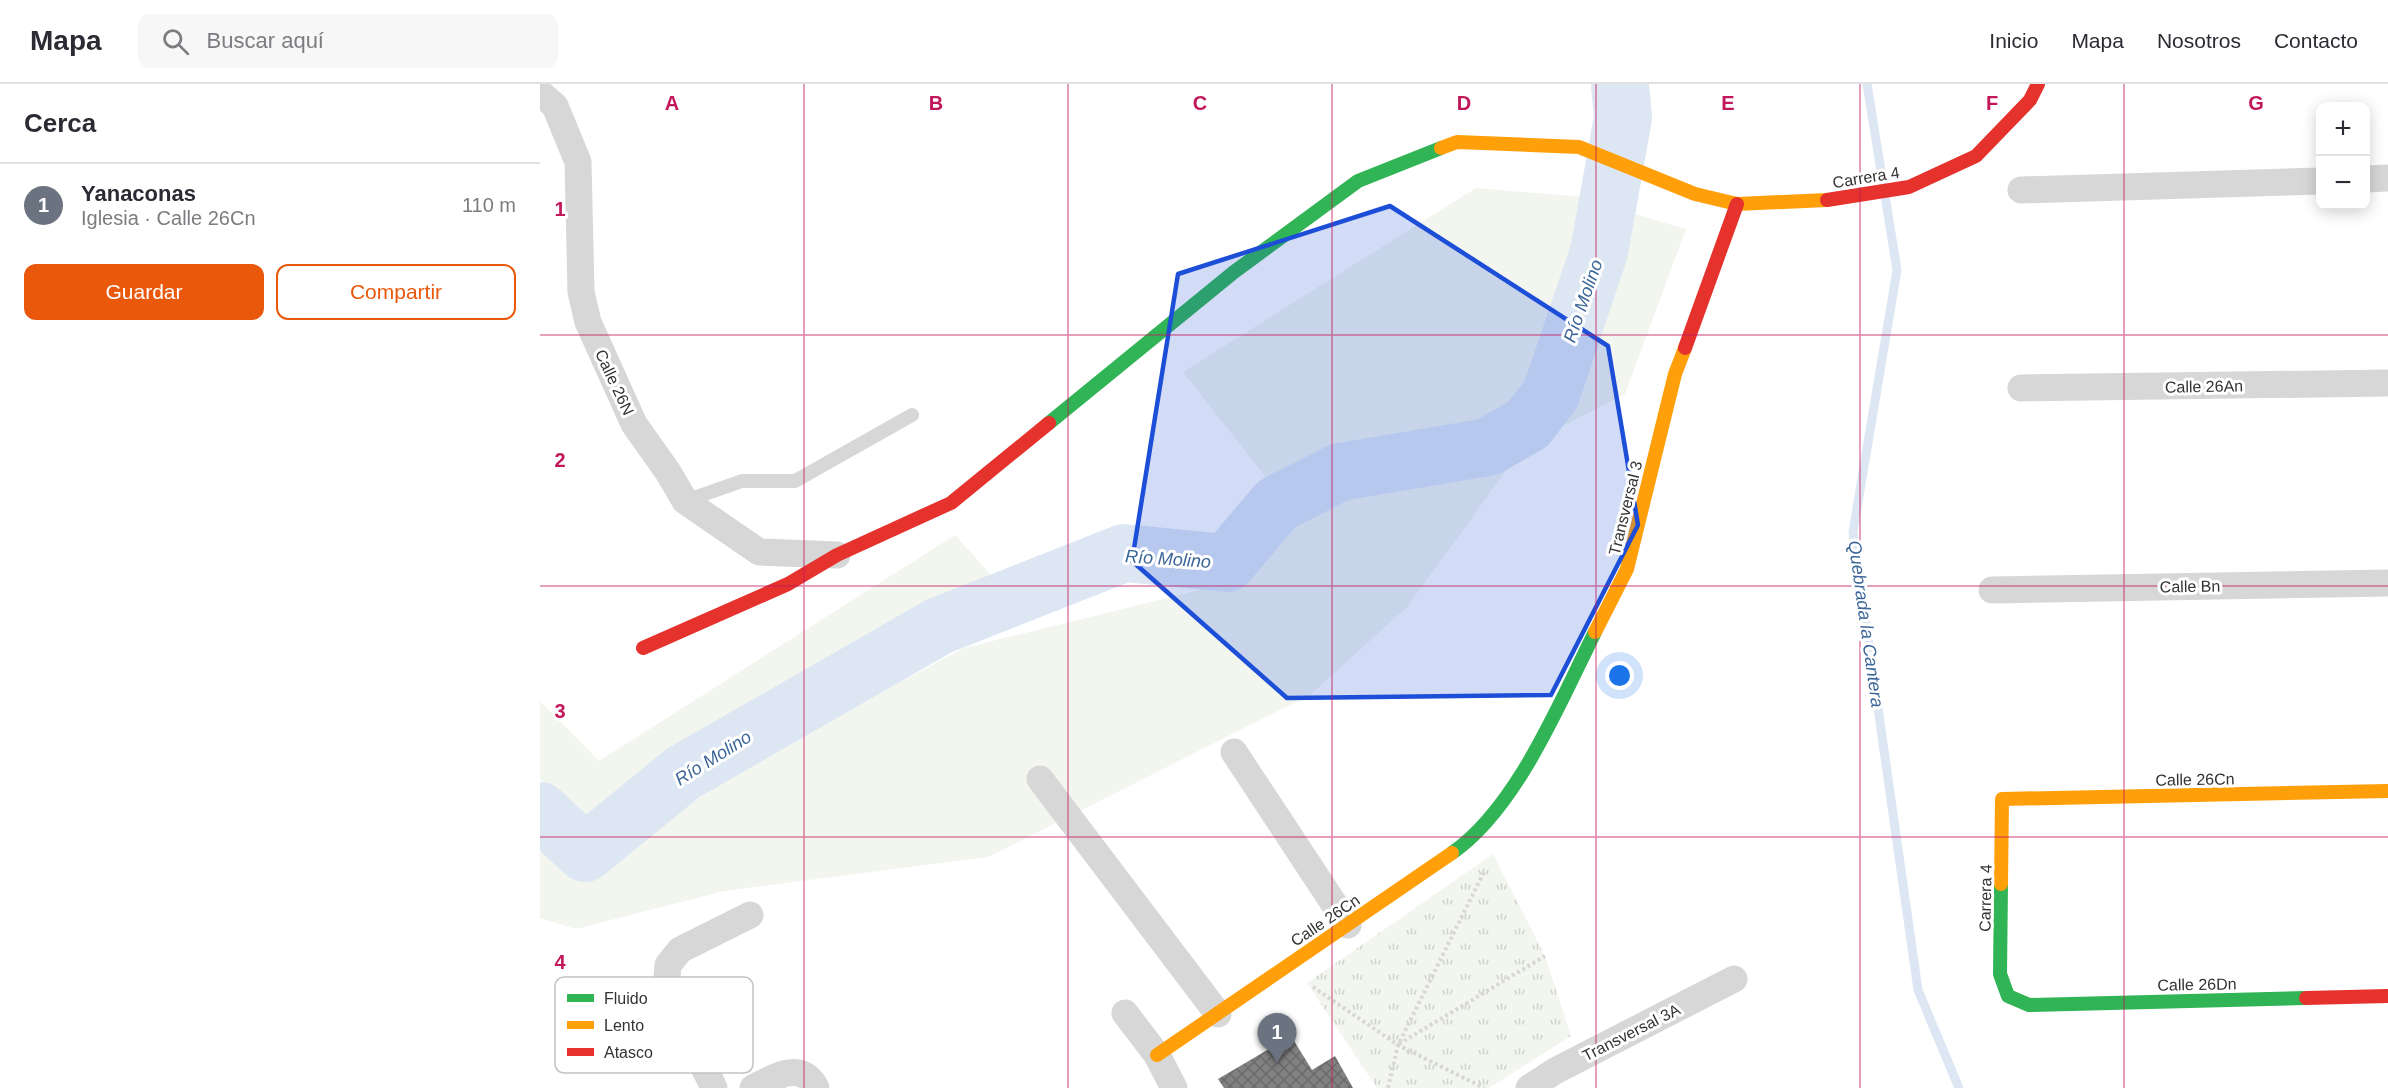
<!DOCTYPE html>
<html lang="es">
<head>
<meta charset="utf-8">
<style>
	body { margin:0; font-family:Arial,sans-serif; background:#f7f7f7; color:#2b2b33 }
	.controls { position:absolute; right:18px; top:18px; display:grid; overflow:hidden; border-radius:12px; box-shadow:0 3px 15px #0003 }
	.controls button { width:54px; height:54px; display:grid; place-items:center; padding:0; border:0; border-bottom:2px solid #e1e1e2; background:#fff; color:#2b2b33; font:30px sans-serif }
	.you { position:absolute; left:1080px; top:592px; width:21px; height:21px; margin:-15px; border:4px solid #fff; border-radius:50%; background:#1a73e8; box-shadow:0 0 0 9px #1a73e833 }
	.badge { display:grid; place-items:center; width:39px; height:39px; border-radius:50%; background:#ea580c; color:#fff; font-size:20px; font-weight:700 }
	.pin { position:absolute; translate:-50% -50px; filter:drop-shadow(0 2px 3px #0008) }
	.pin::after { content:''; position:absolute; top:32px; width:21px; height:18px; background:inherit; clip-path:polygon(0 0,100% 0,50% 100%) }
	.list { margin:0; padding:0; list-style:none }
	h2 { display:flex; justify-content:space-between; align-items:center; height:78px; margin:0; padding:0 24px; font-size:26px }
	h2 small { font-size:20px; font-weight:400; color:#7c7c81 }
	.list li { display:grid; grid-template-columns:39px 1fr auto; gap:18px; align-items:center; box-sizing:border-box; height:84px; padding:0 24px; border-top:2px solid #e1e1e2 }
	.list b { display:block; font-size:22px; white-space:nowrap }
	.list p { margin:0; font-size:20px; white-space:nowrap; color:#7c7c81 }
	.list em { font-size:20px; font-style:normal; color:#7c7c81 }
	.actions { display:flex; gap:12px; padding:18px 24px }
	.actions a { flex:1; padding:14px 0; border:2px solid #ea580c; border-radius:12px; text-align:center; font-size:21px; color:#ea580c }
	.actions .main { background:#ea580c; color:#fff }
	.icon { flex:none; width:33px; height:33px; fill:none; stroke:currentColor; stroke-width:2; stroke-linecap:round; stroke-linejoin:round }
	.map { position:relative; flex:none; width:1848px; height:1004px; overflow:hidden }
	header { display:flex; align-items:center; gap:36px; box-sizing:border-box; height:84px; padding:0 30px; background:#fff; border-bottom:2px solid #e1e1e2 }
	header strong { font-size:28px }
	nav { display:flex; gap:33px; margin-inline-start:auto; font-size:21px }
	.search { width:420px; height:54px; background:#f7f7f7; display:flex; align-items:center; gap:15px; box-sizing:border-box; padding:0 21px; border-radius:12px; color:#7c7c81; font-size:22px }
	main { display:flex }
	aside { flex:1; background:#fff }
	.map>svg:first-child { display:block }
	.green { fill:#f2f6ee }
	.park { fill:url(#park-tufts) }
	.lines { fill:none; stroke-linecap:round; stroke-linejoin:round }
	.stream { stroke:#dde7f4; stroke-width:9 }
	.river { stroke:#dde7f4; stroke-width:58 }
	.building { fill:url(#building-cross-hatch) }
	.path { stroke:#d7d7d7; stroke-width:4; stroke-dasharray:3 3; stroke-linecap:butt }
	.lane { stroke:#d7d7d7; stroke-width:14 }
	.street { stroke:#d7d7d7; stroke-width:27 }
	.fast { stroke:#30b455; stroke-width:14 }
	.slow { stroke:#ff9f0a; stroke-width:14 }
	.jam { stroke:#e5322d; stroke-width:14 }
	.marked { fill:#1d4ed8; fill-opacity:0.2; stroke:#1d4ed8; stroke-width:4.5; stroke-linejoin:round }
	.grid { fill:none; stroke:#c2185b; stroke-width:1.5; stroke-opacity:0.55 }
	.labels { text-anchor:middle; stroke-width:6; stroke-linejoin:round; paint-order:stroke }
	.street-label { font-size:16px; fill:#333; stroke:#fff }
	.water-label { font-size:18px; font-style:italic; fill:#3d6799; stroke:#fff }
	.key { fill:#fff; stroke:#c2c2c2; stroke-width:1.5 }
	.key-label { font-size:16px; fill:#333 }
	.grid-label { font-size:20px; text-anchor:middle; font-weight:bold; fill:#c2185b; stroke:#fff; stroke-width:6; stroke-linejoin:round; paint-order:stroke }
</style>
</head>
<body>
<header>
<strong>Mapa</strong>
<div class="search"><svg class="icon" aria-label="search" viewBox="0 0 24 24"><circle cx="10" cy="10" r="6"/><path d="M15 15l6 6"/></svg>Buscar aquí</div>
<nav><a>Inicio</a><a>Mapa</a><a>Nosotros</a><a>Contacto</a></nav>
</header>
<main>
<aside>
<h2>Cerca<small></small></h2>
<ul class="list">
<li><span class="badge" style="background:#6b7280">1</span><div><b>Yanaconas</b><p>Iglesia · Calle 26Cn</p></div><em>110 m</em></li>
</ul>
<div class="actions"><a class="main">Guardar</a><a>Compartir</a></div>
</aside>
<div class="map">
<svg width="1848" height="1004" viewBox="0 0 1848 1004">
	<defs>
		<pattern id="park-tufts" width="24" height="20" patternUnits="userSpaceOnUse" patternTransform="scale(1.5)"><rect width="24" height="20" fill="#f2f6ee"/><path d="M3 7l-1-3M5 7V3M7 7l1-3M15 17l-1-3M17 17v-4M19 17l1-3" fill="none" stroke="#d0d3cd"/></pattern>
		<pattern id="building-cross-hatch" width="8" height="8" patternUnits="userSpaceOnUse" patternTransform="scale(1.5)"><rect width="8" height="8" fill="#818181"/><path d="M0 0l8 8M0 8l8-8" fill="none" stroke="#6a6a6a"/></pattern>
	</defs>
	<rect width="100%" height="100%" fill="#fff"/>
	<!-- green -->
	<g class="green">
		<path d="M936,104L1045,113L989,317L908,356L796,376L736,406L643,288Z"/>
		<path d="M1084,127L1146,145L1085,310L996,356L976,373L867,523L770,611L448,773L184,807L36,845L0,834V739L47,791L220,672L424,564L692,498L729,452L800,405L987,355L1028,307Z"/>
		<path d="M415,451L452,492L335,559L46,746L0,695V617L59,677Z"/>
	</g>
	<!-- park -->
	<path class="park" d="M953,770L1005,872L1031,952L949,1004H837L767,899Z"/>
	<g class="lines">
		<!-- stream -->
		<path class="stream" d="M1327,0L1357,186L1313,448L1378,906L1419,1004"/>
		<!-- river -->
		<path class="river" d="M0,727L45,769L143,689L399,542L584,469L687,479L737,420L800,388L948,363L988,340L1011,310L1059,168L1083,34L1080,0"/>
	</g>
	<!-- building -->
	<path class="building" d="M751,952L772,986L795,972L813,1004H684L678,995Z"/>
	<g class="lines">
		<!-- path -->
		<g class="path">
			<path d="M773,903L858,961L944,1004"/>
			<path d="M859,960L1005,872"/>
			<path d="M848,1004L858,961L944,788"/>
		</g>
		<!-- lane -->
		<path class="lane" d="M145,417L202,397H255L372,331"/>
		<!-- street -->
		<g class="street">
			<path d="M0,9L15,22L38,78L41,208L48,238L94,340L128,388L145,417L219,468L297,471"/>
			<path d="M1826,95L1848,94"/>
			<path d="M1481,106L1780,97"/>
			<path d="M1481,304L1848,299"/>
			<path d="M1452,506L1848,499"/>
			<path d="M694,668L808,841"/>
			<path d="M500,695L678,930"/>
			<path d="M585,929L617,971L634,1004"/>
			<path d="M174,1004L126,905L128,881L140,866L210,831"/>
			<path d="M213,1004C232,994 262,975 276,1004"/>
			<path d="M989,1004L1015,987L1194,895"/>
		</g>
		<!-- fast -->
		<g class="fast">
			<path d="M509,339L694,188L818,97L901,64"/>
			<path d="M912,769C977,724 1020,618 1055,548"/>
			<path d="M1461,800L1460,890L1468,912L1489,921L1766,914"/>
		</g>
		<!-- slow -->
		<g class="slow">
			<path d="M901,64L917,58L1039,63L1155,110L1197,120L1287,116"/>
			<path d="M1055,548L1087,485L1135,290L1145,264"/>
			<path d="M1461,800L1462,715L1848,707"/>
			<path d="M617,971L912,769"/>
		</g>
		<!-- jam -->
		<g class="jam">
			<path d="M1287,116L1369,103L1436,72L1490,16L1498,0"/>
			<path d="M1145,264L1197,120"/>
			<path d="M103,564L248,500L297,471L411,419L509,339"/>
			<path d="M1766,914L1848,912"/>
		</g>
	</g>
	<!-- marked area -->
	<path class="marked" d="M850,122L1068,262L1098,441L1011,611L747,614L592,477L638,190Z"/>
	<!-- grid -->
	<path class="grid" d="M264,0V1004M528,0V1004M792,0V1004M1056,0V1004M1320,0V1004M1584,0V1004M0,251H1848M0,502H1848M0,753H1848"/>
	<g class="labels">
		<!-- street labels -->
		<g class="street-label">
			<text transform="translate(1326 93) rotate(-9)" y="6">Carrera 4</text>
			<text transform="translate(75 298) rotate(65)" y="6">Calle 26N</text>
			<text transform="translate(1664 302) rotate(-1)" y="6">Calle 26An</text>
			<text transform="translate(1085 424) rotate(-76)" y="6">Transversal 3</text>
			<text transform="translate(1650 502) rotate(-1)" y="6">Calle Bn</text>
			<text transform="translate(1655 695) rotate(-1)" y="6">Calle 26Cn</text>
			<text transform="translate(1445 814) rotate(-89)" y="6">Carrera 4</text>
			<text transform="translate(785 836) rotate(-34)" y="6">Calle 26Cn</text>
			<text transform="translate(1657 900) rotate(-1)" y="6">Calle 26Dn</text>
			<text transform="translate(1091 948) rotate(-27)" y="6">Transversal 3A</text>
		</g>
		<!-- water labels -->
		<g class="water-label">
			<text transform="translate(1043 217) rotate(-71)" y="6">Río Molino</text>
			<text transform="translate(628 475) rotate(4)" y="6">Río Molino</text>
			<text transform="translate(1326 540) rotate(82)" y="6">Quebrada la Cantera</text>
			<text transform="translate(173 674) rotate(-32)" y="6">Río Molino</text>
		</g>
	</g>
	<!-- legend -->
	<rect x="15" y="893" width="198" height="96" rx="9" class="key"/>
	<rect x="27" y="910" width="27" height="8" fill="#30b455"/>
	<rect x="27" y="937" width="27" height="8" fill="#ff9f0a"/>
	<rect x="27" y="964" width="27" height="8" fill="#e5322d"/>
	<g class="key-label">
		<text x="64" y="920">Fluido</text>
		<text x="64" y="947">Lento</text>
		<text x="64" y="974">Atasco</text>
	</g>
	<g class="grid-label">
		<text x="132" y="26">A</text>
		<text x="396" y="26">B</text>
		<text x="660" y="26">C</text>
		<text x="924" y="26">D</text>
		<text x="1188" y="26">E</text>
		<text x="1452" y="26">F</text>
		<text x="1716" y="26">G</text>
		<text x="20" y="132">1</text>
		<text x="20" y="383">2</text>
		<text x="20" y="634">3</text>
		<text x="20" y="885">4</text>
	</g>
</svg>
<div class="controls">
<button>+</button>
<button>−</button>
</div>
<div class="you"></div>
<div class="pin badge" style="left:737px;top:979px;background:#6b7280">1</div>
</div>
</main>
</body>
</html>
